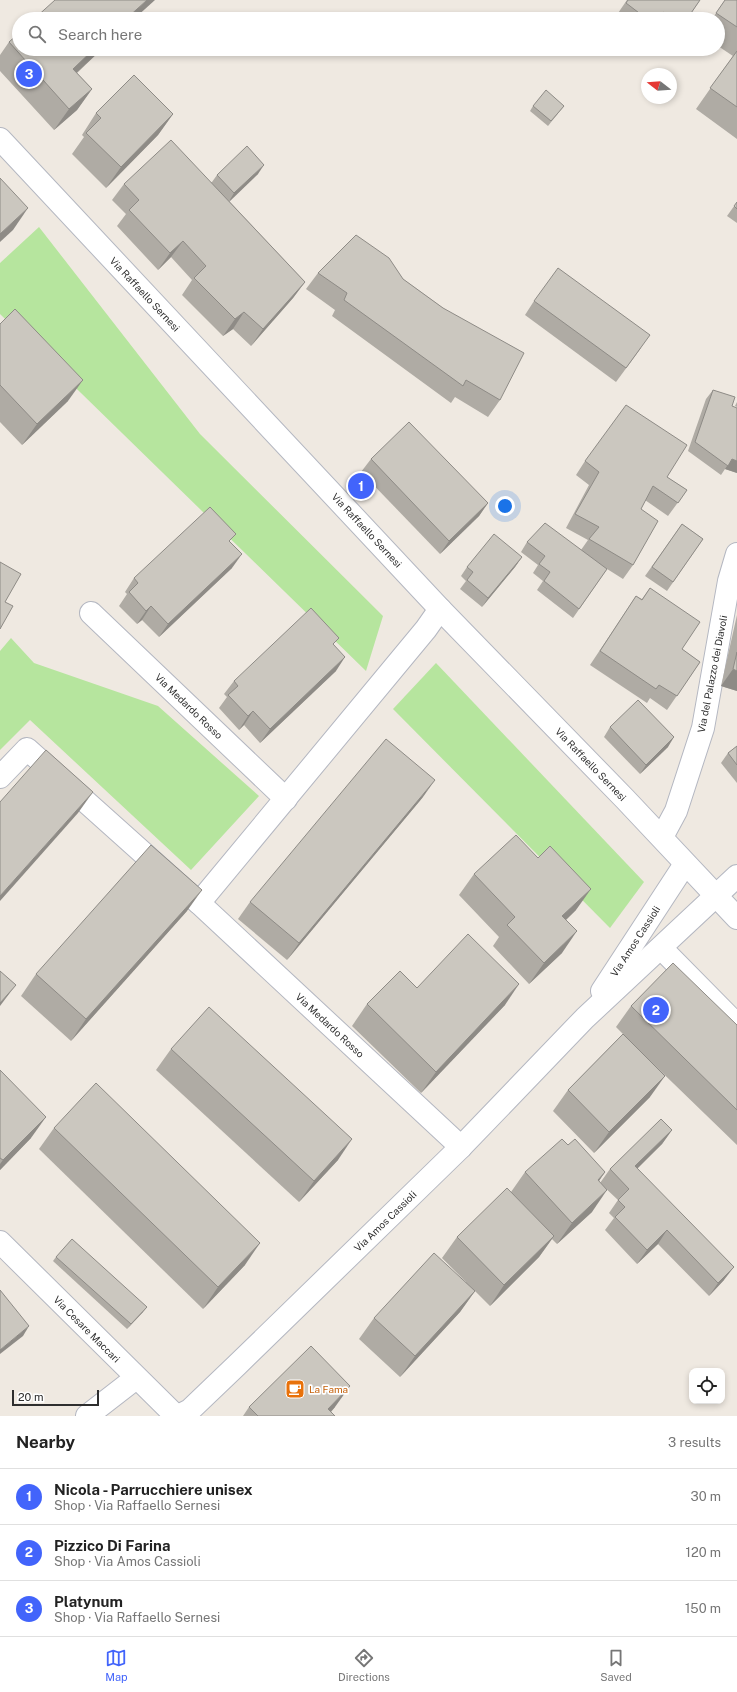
<!DOCTYPE html>
<html lang="en">
<head>
<meta charset="utf-8">
<style>
	body { margin:0; font-family:"Public Sans",sans-serif; background:#f6f6f6; color:#222 }
	.controls { position:absolute; right:12px; bottom:12px; display:grid; overflow:hidden; border-radius:8px; box-shadow:0 2px 6px #0003 }
	.controls button { width:36px; height:36px; display:grid; place-items:center; padding:0; border:0; border-bottom:1px solid #e0e0e0; background:#fff; color:#222; font:20px sans-serif }
	.compass { position:absolute; left:641px; top:68px; width:36px; height:36px; border-radius:50%; background:#fff; box-shadow:0 2px 6px #0003; rotate:287deg }
	.scale { position:absolute; left:12px; bottom:10px; width:87px; box-sizing:border-box; padding-left:4px; border:2px solid #2e2e2e; border-top:0; font-size:11px; line-height:14px; white-space:nowrap; color:#2e2e2e; -webkit-text-stroke:3px #fff; paint-order:stroke }
	.you { position:absolute; left:505px; top:506px; width:14px; height:14px; margin:-10px; border:3px solid #fff; border-radius:50%; background:#1a73e8; box-shadow:0 0 0 6px #1a73e833 }
	.badge { display:grid; place-items:center; width:26px; height:26px; border-radius:50%; background:#4264fb; color:#fff; font-size:13px; font-weight:700 }
	.pin { position:absolute; translate:-50% -50%; border:2px solid #fff; box-shadow:0 1px 4px #0006 }
	.list { margin:0; padding:0; list-style:none }
	h2 { display:flex; justify-content:space-between; align-items:center; height:52px; margin:0; padding:0 16px; font-size:17px }
	h2 small { font-size:13px; font-weight:400; color:#767676 }
	.list li { display:grid; grid-template-columns:26px 1fr auto; gap:12px; align-items:center; box-sizing:border-box; height:56px; padding:0 16px; border-top:1px solid #e0e0e0 }
	.list b { display:block; font-size:15px; white-space:nowrap }
	.list p { margin:0; font-size:13px; white-space:nowrap; color:#767676 }
	.list em { font-size:13px; font-style:normal; color:#767676 }
	.icon { flex:none; width:22px; height:22px; fill:none; stroke:currentColor; stroke-width:2; stroke-linecap:round; stroke-linejoin:round }
	.map { position:relative; flex:none; width:737px; height:1416px; overflow:hidden }
	.search { position:absolute; background:#fff; box-shadow:0 2px 6px #0003; left:12px; right:12px; top:12px; height:44px; display:flex; align-items:center; gap:10px; box-sizing:border-box; padding:0 14px; border-radius:22px; color:#767676; font-size:15px }
	.sheet { height:220px; background:#fff }
	nav { display:flex; justify-content:space-around; align-items:center; box-sizing:border-box; height:56px; border-top:1px solid #e0e0e0; background:#fff; font-size:11px; color:#767676 }
	nav a { display:grid; justify-items:center; gap:2px }
	nav .on { color:#4264fb }
	.map>svg:first-child { display:block }
	.green { fill:#b6e59e }
	.lines { fill:none; stroke-linecap:round; stroke-linejoin:round }
	.minor-casing { stroke:#b4b7c1; stroke-width:24 }
	.minor { stroke:#fff; stroke-width:22 }
	.wall { fill:#afaba4 }
	.shaded-wall { fill:#8e8b86 }
	.building { fill:#cbc7bf; stroke:#8e8b86 }
	.labels { text-anchor:middle; stroke-width:3.5; stroke-linejoin:round; paint-order:stroke }
	.street-label { font-size:10px; fill:#2e2e2e; stroke:#fff }
	.food-label { font-size:10px; fill:#c56008; stroke:#fff; text-anchor:start }
</style>
</head>
<body>
<div class="map">
<svg width="737" height="1416" viewBox="0 0 737 1416">
	<rect width="100%" height="100%" fill="#efe9e1"/>
	<!-- green -->
	<g class="green">
		<path d="M39,227L200,434L383,616L366,671L0,314V263Z"/>
		<path d="M11,638L34,663L158,706L259,796L191,870L30,720L0,750V651Z"/>
		<path d="M436,663L644,882L610,928L393,709Z"/>
	</g>
	<g class="lines">
		<defs>
			<g id="minor">
				<path d="M0,139L440,609L625,799L737,918"/>
				<path d="M91,613L286,799"/>
				<path d="M0,777L27,749L199,903L426,629L440,609"/>
				<path d="M662,837L676,811L703,728L729,581L737,554"/>
				<path d="M199,903L461,1147"/>
				<path d="M661,948L737,1025"/>
				<path d="M602,991L685,864"/>
				<path d="M0,1242L176,1416"/>
				<path d="M87,1416L136,1378"/>
				<path d="M178,1416L190,1410L237,1365L461,1147L585,1018L737,876"/>
			</g>
		</defs>
		<!-- minor casing -->
		<use href="#minor" class="minor-casing"/>
		<!-- minor -->
		<use href="#minor" class="minor"/>
	</g>
	<!-- wall -->
	<g class="wall">
		<path d="M627,0H700L687,19H614Z"/>
		<path d="M725,0H737V139L696,109L733,56L718,46V19H712Z"/>
		<path d="M9,42L19,49H102L77,73L92,89L77,110L54,130L0,71V55Z"/>
		<path d="M533,106H564L548,126L530,111Z"/>
		<path d="M96,113L173,114L158,135L106,188L72,154L84,137L82,135Z"/>
		<path d="M258,174L229,201L305,282L293,298L251,346L233,329L223,336L182,295L192,280L171,257L158,270L117,226L126,214L112,200L124,184L212,182L217,175Z"/>
		<path d="M737,202V223L727,216Z"/>
		<path d="M318,273L403,279L443,308L500,400L488,417L455,397L451,403L332,316L335,310L306,289Z"/>
		<path d="M534,301L641,348L616,382L525,315Z"/>
		<path d="M0,324L68,401L22,445L0,422Z"/>
		<path d="M713,390L732,406L737,473L725,469L721,475L688,451L706,399Z"/>
		<path d="M737,402V407L735,406Z"/>
		<path d="M371,459L488,503L479,516L440,554L361,472Z"/>
		<path d="M585,461L667,477L687,490L668,516L645,500L641,509L633,565L623,579L604,567L607,569L573,618L537,590L543,581L533,573L538,565L521,552L527,542L581,550L588,540L566,528L589,485L576,475Z"/>
		<path d="M682,524L703,539L667,591L645,576Z"/>
		<path d="M230,542L232,568L159,637L142,620L137,624L119,606L127,594L125,592L134,578Z"/>
		<path d="M522,557L515,567L482,607L460,589L466,581L461,576L467,567Z"/>
		<path d="M650,588L682,649L700,662L667,710L650,698L647,703L590,665L636,596L642,599Z"/>
		<path d="M737,615V691L721,686Z"/>
		<path d="M334,645L336,671L260,743L244,725L239,730L219,708L227,697L224,694L234,681Z"/>
		<path d="M610,727L668,747L640,774L604,737Z"/>
		<path d="M737,746V783L721,763L728,753Z"/>
		<path d="M423,797L287,960L238,919L250,902Z"/>
		<path d="M474,874L576,910L566,920L562,953L529,984L493,946L499,937L459,895Z"/>
		<path d="M187,911L71,1041L21,996L36,974Z"/>
		<path d="M417,988L505,1005L421,1093L352,1026L367,1004Z"/>
		<path d="M631,1006L737,1025V1145L642,1053L650,1097L594,1153L553,1111L568,1090L623,1034L616,1027Z"/>
		<path d="M171,1049L338,1160L299,1202L156,1070Z"/>
		<path d="M0,1070L31,1138L0,1170Z"/>
		<path d="M54,1128L245,1265L203,1309L39,1149Z"/>
		<path d="M672,1130L662,1144L637,1168L724,1280L709,1296L658,1244L637,1264L605,1230L614,1218L609,1213L618,1200L600,1183L610,1169Z"/>
		<path d="M568,1145L605,1172L599,1181L592,1212L557,1244L552,1239L539,1257L490,1306L475,1291L460,1312L400,1377L359,1339L374,1318L466,1282L442,1258L457,1237L511,1192L525,1172Z"/>
		<path d="M56,1257L143,1312L127,1329L53,1261Z"/>
		<path d="M249,1407H335L331,1412L335,1416H243Z"/>
	</g>
	<!-- shaded-wall -->
	<g class="shaded-wall">
		<path d="M147,0H155L134,19H126Z"/>
		<path d="M94,49H102L58,90L73,69Z"/>
		<path d="M92,89L77,110L54,130L69,109Z"/>
		<path d="M173,114L158,135L106,188L121,167Z"/>
		<path d="M264,165L258,174L228,203L234,193Z"/>
		<path d="M28,208L13,230L0,242V234Z"/>
		<path d="M183,241L171,257L158,270L170,253Z"/>
		<path d="M305,282L293,298L251,346L263,329Z"/>
		<path d="M244,312L233,329L223,336L235,319Z"/>
		<path d="M83,380L68,401L22,445L37,424Z"/>
		<path d="M732,459L737,461V473L725,469Z"/>
		<path d="M488,503L479,516L440,554L449,541Z"/>
		<path d="M242,554L232,568L159,637L168,624Z"/>
		<path d="M522,557L515,567L482,607L488,598Z"/>
		<path d="M151,606L142,620L137,624L146,611Z"/>
		<path d="M345,657L336,671L260,743L270,729Z"/>
		<path d="M733,669L737,671V691L721,686Z"/>
		<path d="M253,711L244,725L239,730L248,716Z"/>
		<path d="M674,737L668,747L640,774L646,765Z"/>
		<path d="M435,780L423,797L287,960L299,943Z"/>
		<path d="M93,792L78,813L0,901V896Z"/>
		<path d="M591,889L576,910L548,937L562,916Z"/>
		<path d="M202,890L187,911L71,1041L86,1019Z"/>
		<path d="M577,931L562,953L529,984L544,963Z"/>
		<path d="M519,984L505,1005L421,1093L436,1072Z"/>
		<path d="M16,985L6,998L0,1006V1003Z"/>
		<path d="M665,1076L650,1097L594,1153L609,1132Z"/>
		<path d="M46,1117L31,1138L0,1170V1164L3,1160Z"/>
		<path d="M672,1130L662,1144L626,1180L635,1166Z"/>
		<path d="M352,1139L338,1160L299,1202L314,1181Z"/>
		<path d="M605,1172L590,1194L598,1180Z"/>
		<path d="M607,1190L592,1212L557,1244L572,1223Z"/>
		<path d="M667,1230L658,1244L637,1264L647,1250Z"/>
		<path d="M554,1236L539,1257L490,1306L504,1285Z"/>
		<path d="M260,1243L245,1265L203,1309L218,1287Z"/>
		<path d="M734,1267L724,1280L709,1296L718,1283Z"/>
		<path d="M475,1291L460,1312L400,1377L415,1356Z"/>
		<path d="M147,1307L143,1312L127,1329L131,1324Z"/>
		<path d="M29,1326L23,1336L0,1354V1350Z"/>
		<path d="M350,1386L335,1407L327,1416L328,1409Z"/>
	</g>
	<!-- building -->
	<g class="building">
		<path d="M55,0H147L126,19H34Z"/>
		<path d="M628,0H700L687,19H672L663,12L657,19H647L626,3Z"/>
		<path d="M725,0H737V27L716,13Z"/>
		<path d="M19,33V49H94L73,69L92,89L69,109L9,42Z"/>
		<path d="M737,51V107L710,88Z"/>
		<path d="M134,75L173,114L121,167L86,133L101,118L96,113Z"/>
		<path d="M546,90L564,106L551,121L533,106Z"/>
		<path d="M171,140L305,282L263,329L244,312L235,319L194,278L206,266L183,241L170,253L129,210L139,200L124,184Z"/>
		<path d="M247,146L264,165L234,193L217,175Z"/>
		<path d="M0,178L28,208L0,234Z"/>
		<path d="M737,202V209L734,206Z"/>
		<path d="M356,235L389,258L403,279L443,308L524,353L500,400L466,380L463,386L344,300L347,293L318,273Z"/>
		<path d="M558,268L650,335L626,368L534,301Z"/>
		<path d="M15,309L83,380L37,424L0,385V324Z"/>
		<path d="M713,390L735,397L732,406L737,408V461L732,459L728,466L695,442Z"/>
		<path d="M626,405L687,445L667,477L687,490L678,503L653,486L641,509L658,521L633,565L589,539L599,527L575,514L599,472L585,461Z"/>
		<path d="M409,422L488,503L449,541L371,459Z"/>
		<path d="M210,507L236,534L229,541L242,554L168,624L151,606L146,611L129,592L138,583L134,578Z"/>
		<path d="M545,523L607,569L579,609L544,581L550,572L539,564L545,556L527,542Z"/>
		<path d="M682,524L703,539L673,582L652,567Z"/>
		<path d="M494,534L522,557L488,598L467,580L473,572L467,567Z"/>
		<path d="M0,562L21,574L5,602L13,606L0,629Z"/>
		<path d="M650,588L700,622L682,649L700,662L677,696L659,685L656,689L600,651L636,596L642,600Z"/>
		<path d="M311,608L339,638L333,644L345,657L270,729L253,711L248,716L228,695L238,686L234,681Z"/>
		<path d="M737,652V671L733,669Z"/>
		<path d="M638,700L674,737L646,765L610,727Z"/>
		<path d="M386,739L435,780L299,943L250,902Z"/>
		<path d="M737,746V765L728,753Z"/>
		<path d="M46,750L93,792L0,896V802Z"/>
		<path d="M516,835L538,858L550,846L591,889L562,916L577,931L544,963L507,925L515,917L474,874Z"/>
		<path d="M151,845L202,890L86,1019L36,974Z"/>
		<path d="M468,934L519,984L436,1072L367,1004L400,971L417,988Z"/>
		<path d="M673,963L737,1025V1110L631,1006Z"/>
		<path d="M0,971L16,985L0,1003Z"/>
		<path d="M209,1007L352,1139L314,1181L171,1049Z"/>
		<path d="M623,1034L665,1076L609,1132L568,1090Z"/>
		<path d="M0,1070L46,1117L3,1160L0,1158Z"/>
		<path d="M96,1083L260,1243L218,1287L54,1128Z"/>
		<path d="M661,1119L672,1130L635,1166L734,1267L718,1283L667,1230L647,1250L615,1217L625,1207L618,1200L629,1189L610,1169Z"/>
		<path d="M562,1139L568,1145L575,1139L605,1172L598,1180L607,1190L572,1223L525,1172Z"/>
		<path d="M507,1188L554,1236L504,1285L457,1237Z"/>
		<path d="M72,1239L147,1307L131,1324L56,1257Z"/>
		<path d="M434,1253L475,1291L415,1356L374,1318Z"/>
		<path d="M0,1290L29,1326L0,1350Z"/>
		<path d="M311,1346L350,1386L328,1409L335,1416H258L249,1407Z"/>
	</g>
	<!-- icons -->
	<defs>
		<symbol id="cafe-square" viewBox="-11 -11 22 22"><rect x="-9" y="-9" width="18" height="18" rx="4" fill="#e8710a" stroke="#fff"/><path d="M-5.5-4.5H6V0H3Q3 3.5 0 3.5H-2.5Q-5.5 3.5-5.5 0ZM3-3.2v2h1.7v-2ZM-6 4.5H4V6H-6Z" fill="#fff"/></symbol>
	</defs>
	<g fill-rule="evenodd">
		<use href="#cafe-square" x="284" y="1378" width="22" height="22"/>
	</g>
	<g class="labels">
		<!-- street labels -->
		<g class="street-label">
			<text transform="translate(145 294) rotate(47)" y="4">Via Raffaello Sernesi</text>
			<text transform="translate(367 530) rotate(47)" y="4">Via Raffaello Sernesi</text>
			<text transform="translate(712 674) rotate(-79)" y="4">Via del Palazzo dei Diavoli</text>
			<text transform="translate(189 706) rotate(44)" y="4">Via Medardo Rosso</text>
			<text transform="translate(591 764) rotate(46)" y="4">Via Raffaello Sernesi</text>
			<text transform="translate(635 941) rotate(-57)" y="4">Via Amos Cassioli</text>
			<text transform="translate(330 1025) rotate(43)" y="4">Via Medardo Rosso</text>
			<text transform="translate(385 1221) rotate(-44)" y="4">Via Amos Cassioli</text>
			<text transform="translate(87 1329) rotate(45)" y="4">Via Cesare Maccari</text>
		</g>
		<!-- food labels -->
		<g class="food-label">
			<text x="309" y="1393">La Fama</text>
		</g>
	</g>
</svg>
<div class="controls">
<button><svg class="icon" aria-label="locate" viewBox="0 0 24 24"><circle cx="12" cy="12" r="6"/><path d="M12 2v4M12 18v4M2 12h4M18 12h4"/></svg></button>
</div>
<svg class="compass" viewBox="-18 -18 36 36"><path d="M0-13l5 13h-10z" fill="#e53935"/><path d="M0 13l5-13h-10z" fill="#767676"/></svg>
<div class="scale">20 m</div>
<div class="you"></div>
<div class="pin badge" style="left:361px;top:486px">1</div>
<div class="pin badge" style="left:656px;top:1010px">2</div>
<div class="pin badge" style="left:29px;top:74px">3</div>
<div class="search"><svg class="icon" aria-label="search" viewBox="0 0 24 24"><circle cx="10" cy="10" r="6"/><path d="M15 15l6 6"/></svg>Search here</div>
</div>
<section class="sheet">
<h2>Nearby<small>3 results</small></h2>
<ul class="list">
<li><span class="badge">1</span><div><b>Nicola - Parrucchiere unisex</b><p>Shop · Via Raffaello Sernesi</p></div><em>30 m</em></li>
<li><span class="badge">2</span><div><b>Pizzico Di Farina</b><p>Shop · Via Amos Cassioli</p></div><em>120 m</em></li>
<li><span class="badge">3</span><div><b>Platynum</b><p>Shop · Via Raffaello Sernesi</p></div><em>150 m</em></li>
</ul>
</section>
<nav>
<a class="on"><svg class="icon" aria-label="map" viewBox="0 0 24 24"><path d="M3 6l6-2 6 2 6-2v14l-6 2-6-2-6 2zM9 4v14M15 6v14"/></svg>Map</a>
<a><svg class="icon" aria-label="directions" viewBox="0 0 24 24"><path d="M12 3l9 9-9 9-9-9zM9 14v-3h6M13 9l2 2-2 2"/></svg>Directions</a>
<a><svg class="icon" aria-label="saved" viewBox="0 0 24 24"><path d="M7 4h10v16l-5-4-5 4z"/></svg>Saved</a>
</nav>
</body>
</html>
